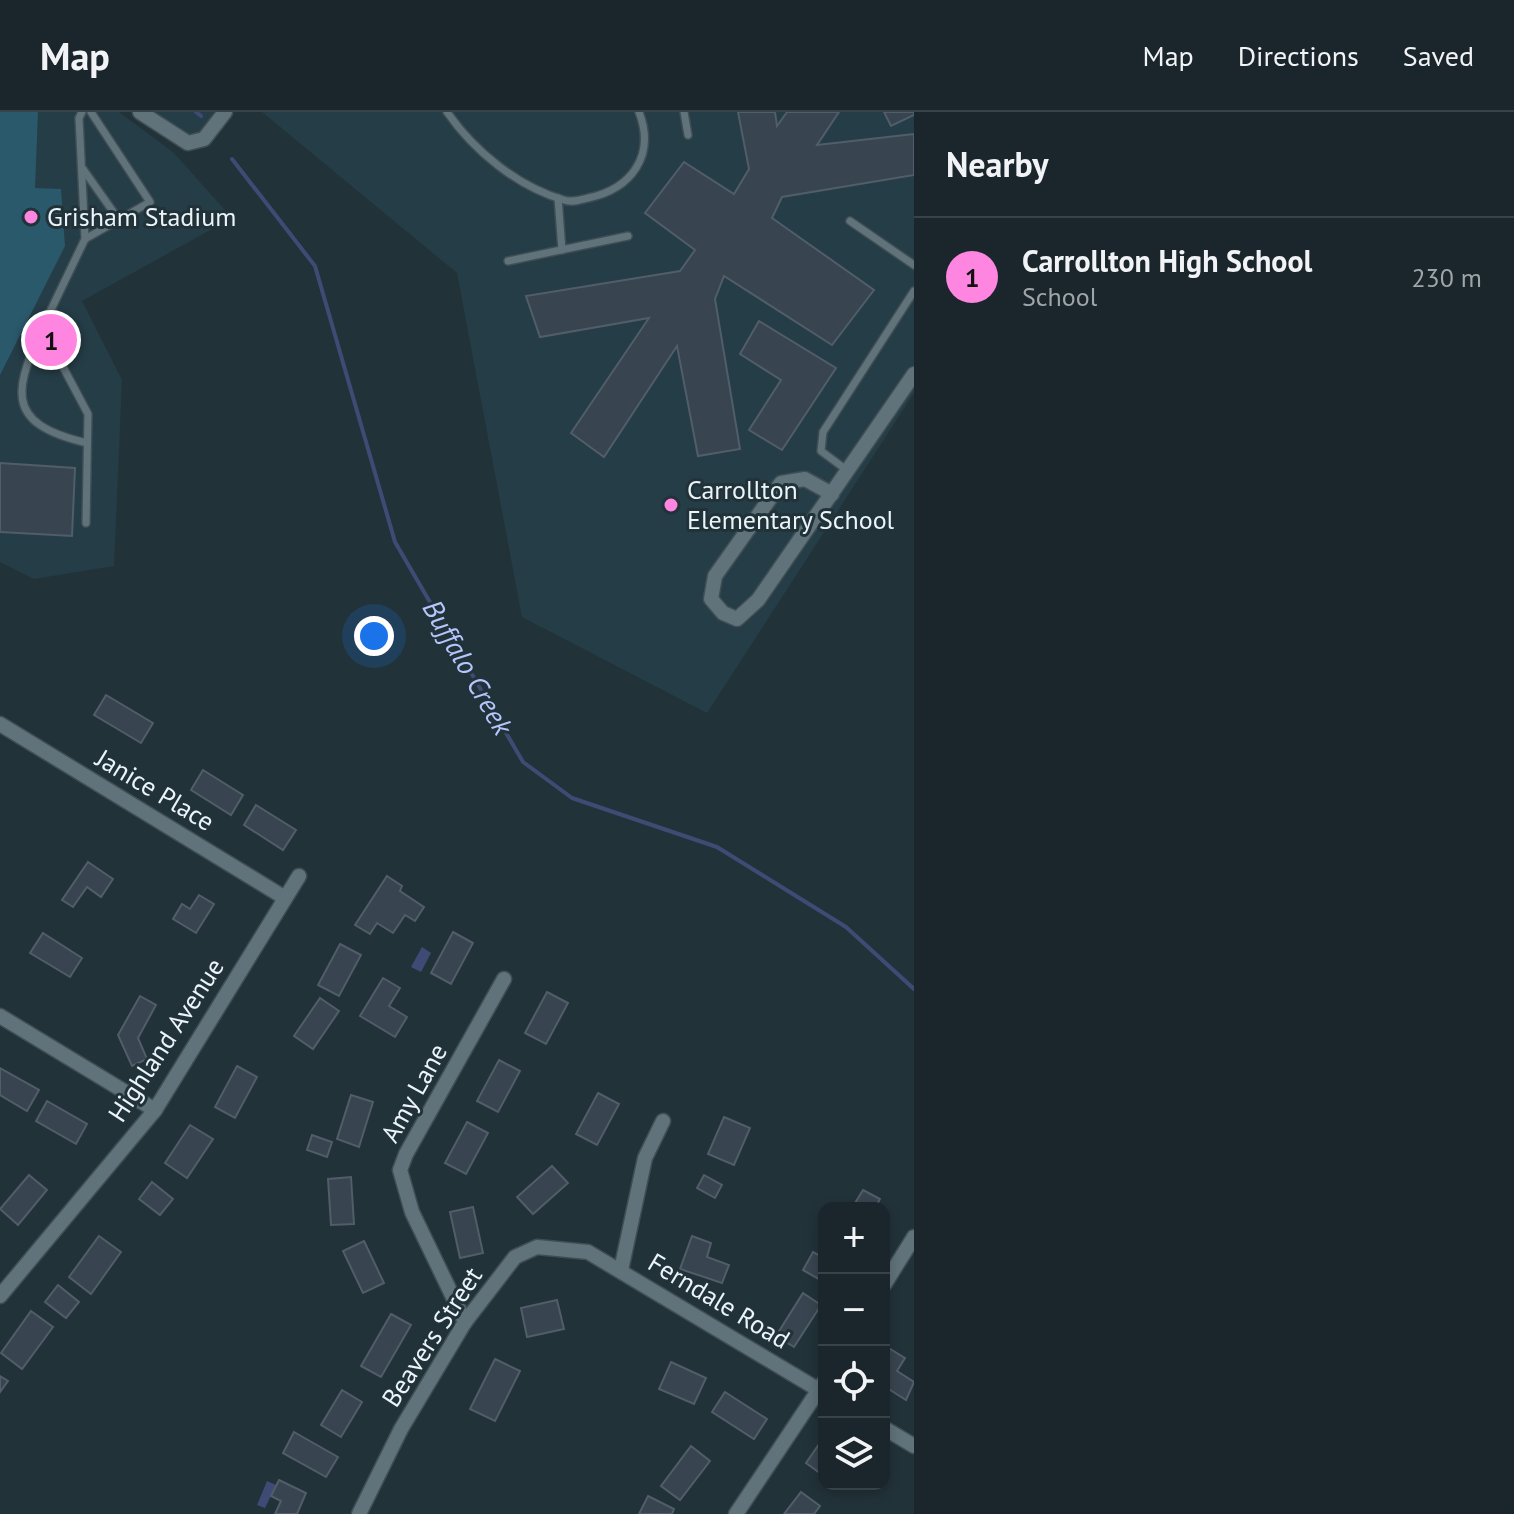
<!DOCTYPE html>
<html lang="en">
<head>
<meta charset="utf-8">
<style>
	body { margin:0; font-family:"PT Sans",sans-serif; background:#232e33; color:#f1f3f6 }
	.controls { position:absolute; right:24px; bottom:24px; display:grid; overflow:hidden; border-radius:16px; box-shadow:0 4px 12px #0003 }
	.controls button { width:72px; height:72px; display:grid; place-items:center; padding:0; border:0; border-bottom:2px solid #384347; background:#1a262b; color:#f1f3f6; font:40px sans-serif }
	.you { position:absolute; left:374px; top:524px; width:28px; height:28px; margin:-20px; border:6px solid #fff; border-radius:50%; background:#1a73e8; box-shadow:0 0 0 12px #1a73e833 }
	.badge { display:grid; place-items:center; width:52px; height:52px; border-radius:50%; background:#fe85e0; color:#111; font-size:26px; font-weight:700 }
	.pin { position:absolute; translate:-50% -50%; border:4px solid #fff; box-shadow:0 2px 8px #0006 }
	.list { margin:0; padding:0; list-style:none }
	h2 { display:flex; justify-content:space-between; align-items:center; height:104px; margin:0; padding:0 32px; font-size:34px }
	h2 small { font-size:26px; font-weight:400; color:#9fa5a9 }
	.list li { display:grid; grid-template-columns:52px 1fr auto; gap:24px; align-items:center; box-sizing:border-box; height:120px; padding:0 32px; border-top:2px solid #384347 }
	.list b { display:block; font-size:30px; white-space:nowrap }
	.list p { margin:0; font-size:26px; white-space:nowrap; color:#9fa5a9 }
	.list em { font-size:26px; font-style:normal; color:#9fa5a9 }
	.icon { flex:none; width:44px; height:44px; fill:none; stroke:currentColor; stroke-width:2; stroke-linecap:round; stroke-linejoin:round }
	.map { position:relative; flex:none; width:914px; height:1402px; overflow:hidden }
	header { display:flex; align-items:center; gap:48px; box-sizing:border-box; height:112px; padding:0 40px; background:#1a262b; border-bottom:2px solid #384347 }
	header strong { font-size:38px }
	nav { display:flex; gap:44px; margin-inline-start:auto; font-size:28px }
	main { display:flex }
	aside { flex:1; background:#1a262b }
	.map>svg:first-child { display:block }
	.built { fill:#253d47 }
	.green { fill:#2b596c }
	.water { fill:#3f4b74 }
	.lines { fill:none; stroke-linecap:round; stroke-linejoin:round }
	.stream { stroke:#3f4b74; stroke-width:4 }
	.building { fill:#38444f; stroke:#515d69; stroke-width:2 }
	.service-casing { stroke:#404e54; stroke-width:10 }
	.minor-casing { stroke:#404e54; stroke-width:17 }
	.service { stroke:#60727a; stroke-width:7 }
	.minor { stroke:#60727a; stroke-width:14 }
	.poi-dot { fill:#fe85e0; stroke:#223239; stroke-width:3 }
	.labels { text-anchor:middle; stroke-width:6; stroke-linejoin:round; paint-order:stroke }
	.poi-label { font-size:26px; fill:#eaf4f9; stroke:#223239; text-anchor:start }
	.street-label { font-size:26px; fill:#eaf4f9; stroke:#223239 }
	.water-label { font-size:28px; font-style:italic; fill:#b5c6fd; stroke:#223239 }
</style>
</head>
<body>
<header>
<strong>Map</strong>
<nav><a>Map</a><a>Directions</a><a>Saved</a></nav>
</header>
<main>
<div class="map">
<svg width="914" height="1402" viewBox="0 0 914 1402">
	<rect width="100%" height="100%" fill="#223239"/>
	<!-- built -->
	<g class="built">
		<path d="M0,0H119L174,41L232,106L82,189L122,268L114,454L34,467L0,450Z"/>
		<path d="M154,0H214L199,22L187,23Z"/>
		<path d="M262,0H914V281L707,601L522,505L457,161Z"/>
	</g>
	<!-- green -->
	<path class="green" d="M0,0H38L35,76L61,77L65,134L0,263Z"/>
	<!-- water -->
	<g class="water">
		<path d="M422,835L431,841L421,860L411,855Z"/>
		<path d="M267,1369L276,1373L265,1396L257,1393Z"/>
	</g>
	<g class="lines">
		<!-- stream -->
		<g class="stream">
			<path d="M196,0L201,4"/>
			<path d="M232,47L315,154L395,430L523,650L572,686L717,735L846,815L914,877"/>
		</g>
	</g>
	<!-- building -->
	<g class="building">
		<path d="M738,0H775L777,14L787,0H839L817,33L914,22V63L782,85L772,106L874,178L832,233L724,164L715,187L740,337L698,344L677,234L604,345L571,321L649,206L540,225L526,184L680,159L695,138L645,101L684,50L734,82L749,57Z"/>
		<path d="M884,0H914V3L891,14Z"/>
		<path d="M759,209L836,256L782,338L749,318L781,268L740,242Z"/>
		<path d="M0,351L75,356L72,424L0,420Z"/>
		<path d="M106,583L153,611L141,631L94,603Z"/>
		<path d="M203,658L243,683L231,703L191,678Z"/>
		<path d="M256,693L296,718L283,738L244,713Z"/>
		<path d="M88,750L113,767L101,785L87,775L73,795L62,788Z"/>
		<path d="M387,764L402,774L400,779L424,795L415,809L405,803L393,821L377,811L370,822L355,813Z"/>
		<path d="M199,783L214,792L196,821L173,807L182,792L190,797Z"/>
		<path d="M453,820L473,831L451,872L431,861Z"/>
		<path d="M43,821L82,846L70,865L30,841Z"/>
		<path d="M340,832L361,843L339,884L318,873Z"/>
		<path d="M383,866L400,876L389,894L407,905L395,925L360,904Z"/>
		<path d="M547,880L568,891L546,932L525,921Z"/>
		<path d="M140,884L156,893L138,926L147,947L132,954L118,923Z"/>
		<path d="M320,886L339,899L313,937L294,924Z"/>
		<path d="M499,948L520,959L498,1000L477,989Z"/>
		<path d="M237,954L257,965L235,1006L215,995Z"/>
		<path d="M0,956L39,978L27,999L0,983Z"/>
		<path d="M598,981L619,992L597,1033L576,1022Z"/>
		<path d="M351,983L373,990L359,1035L337,1027Z"/>
		<path d="M47,989L87,1012L76,1032L36,1009Z"/>
		<path d="M724,1005L750,1016L734,1053L708,1042Z"/>
		<path d="M467,1010L488,1021L466,1062L445,1051Z"/>
		<path d="M190,1013L213,1027L187,1066L165,1051Z"/>
		<path d="M312,1023L332,1030L327,1045L307,1038Z"/>
		<path d="M552,1054L568,1071L533,1102L517,1085Z"/>
		<path d="M29,1063L47,1078L18,1113L0,1097Z"/>
		<path d="M704,1063L722,1073L715,1086L697,1076Z"/>
		<path d="M351,1065L354,1112L331,1113L328,1067Z"/>
		<path d="M152,1070L173,1087L160,1103L139,1087Z"/>
		<path d="M863,1078L880,1087L875,1096H852Z"/>
		<path d="M473,1095L483,1141L460,1146L450,1100Z"/>
		<path d="M99,1124L121,1140L91,1182L69,1165Z"/>
		<path d="M692,1124L711,1131L707,1145L729,1153L722,1171L680,1157Z"/>
		<path d="M364,1129L384,1171L363,1181L343,1139Z"/>
		<path d="M813,1140L824,1146V1170L803,1158Z"/>
		<path d="M58,1173L79,1190L66,1206L45,1190Z"/>
		<path d="M803,1181L821,1193L794,1235L776,1224Z"/>
		<path d="M557,1188L564,1217L527,1225L521,1196Z"/>
		<path d="M31,1199L53,1215L22,1257L1,1241Z"/>
		<path d="M391,1202L411,1213L381,1265L361,1254Z"/>
		<path d="M887,1235L905,1246L897,1259L914,1270L906,1288L884,1274Z"/>
		<path d="M495,1247L520,1259L495,1309L470,1297Z"/>
		<path d="M671,1250L706,1266L694,1292L659,1277Z"/>
		<path d="M0,1264L8,1269L0,1280Z"/>
		<path d="M342,1278L362,1290L341,1325L321,1313Z"/>
		<path d="M725,1280L767,1307L754,1327L712,1300Z"/>
		<path d="M294,1320L338,1345L326,1365L283,1341Z"/>
		<path d="M824,1325V1364L806,1351Z"/>
		<path d="M691,1334L710,1349L680,1388L661,1374Z"/>
		<path d="M279,1368L306,1381L297,1402H275L281,1389L271,1384Z"/>
		<path d="M801,1380L820,1394L814,1402H784Z"/>
		<path d="M648,1384L674,1397L672,1402H639Z"/>
	</g>
	<g class="lines">
		<defs>
			<g id="service">
				<path d="M82,0L79,6L85,127"/>
				<path d="M447,0C474,39 518,75 564,88C572,91 580,88 588,86C631,77 656,44 639,0"/>
				<path d="M684,0L688,23"/>
				<path d="M83,57L119,108"/>
				<path d="M558,86L562,138"/>
				<path d="M850,109L914,153"/>
				<path d="M508,149L628,124"/>
				<path d="M47,206C15,275 0,311 87,331"/>
				<path d="M848,359L821,339L823,320L914,179"/>
				<path d="M86,411L88,302L54,238L48,204L85,127L150,90L91,0"/>
			</g>
			<g id="minor">
				<path d="M140,0L188,31L204,27L225,0"/>
				<path d="M832,382L805,367L781,371L715,464L711,487L723,501L737,507L758,488L914,262"/>
				<path d="M0,612L285,786"/>
				<path d="M0,904L155,998"/>
				<path d="M621,1158L645,1046L663,1009"/>
				<path d="M884,1173L914,1125"/>
				<path d="M0,1184L155,998L299,764"/>
				<path d="M465,1210L412,1100L400,1058L406,1042L504,867"/>
				<path d="M884,1316L914,1334"/>
				<path d="M359,1402L401,1317L465,1210L515,1145L537,1135L588,1140L824,1281"/>
				<path d="M736,1402L824,1270"/>
			</g>
		</defs>
		<!-- service casing -->
		<use href="#service" class="service-casing"/>
		<!-- minor casing -->
		<use href="#minor" class="minor-casing"/>
		<!-- service -->
		<use href="#service" class="service"/>
		<!-- minor -->
		<use href="#minor" class="minor"/>
	</g>
	<!-- markers -->
	<g class="poi-dot">
		<circle cx="31" cy="105" r="8"/>
		<circle cx="671" cy="393" r="8"/>
	</g>
	<g class="labels">
		<!-- poi labels -->
		<g class="poi-label">
			<text x="47" y="114">Grisham Stadium</text>
			<text x="687" y="387">Carrollton<tspan x="687" dy="30">Elementary School</tspan></text>
		</g>
		<!-- street labels -->
		<g class="street-label">
			<text transform="translate(155 678) rotate(31)" y="9">Janice Place</text>
			<text transform="translate(166 928) rotate(-57)" y="9">Highland Avenue</text>
			<text transform="translate(414 981) rotate(-61)" y="9">Amy Lane</text>
			<text transform="translate(719 1189) rotate(31)" y="9">Ferndale Road</text>
			<text transform="translate(432 1225) rotate(-57)" y="9">Beavers Street</text>
		</g>
		<!-- water labels -->
		<g class="water-label">
			<text transform="translate(468 555) rotate(60)" y="10">Buffalo Creek</text>
		</g>
	</g>
</svg>
<div class="controls">
<button>+</button>
<button>−</button>
<button><svg class="icon" aria-label="locate" viewBox="0 0 24 24"><circle cx="12" cy="12" r="6"/><path d="M12 2v4M12 18v4M2 12h4M18 12h4"/></svg></button>
<button><svg class="icon" aria-label="layers" viewBox="0 0 24 24"><path d="M12 4l9 5-9 5-9-5zM3 14l9 5 9-5"/></svg></button>
</div>
<div class="you"></div>
<div class="pin badge" style="left:51px;top:228px">1</div>
</div>
<aside>
<h2>Nearby<small></small></h2>
<ul class="list">
<li><span class="badge">1</span><div><b>Carrollton High School</b><p>School</p></div><em>230 m</em></li>
</ul>
</aside>
</main>
</body>
</html>
